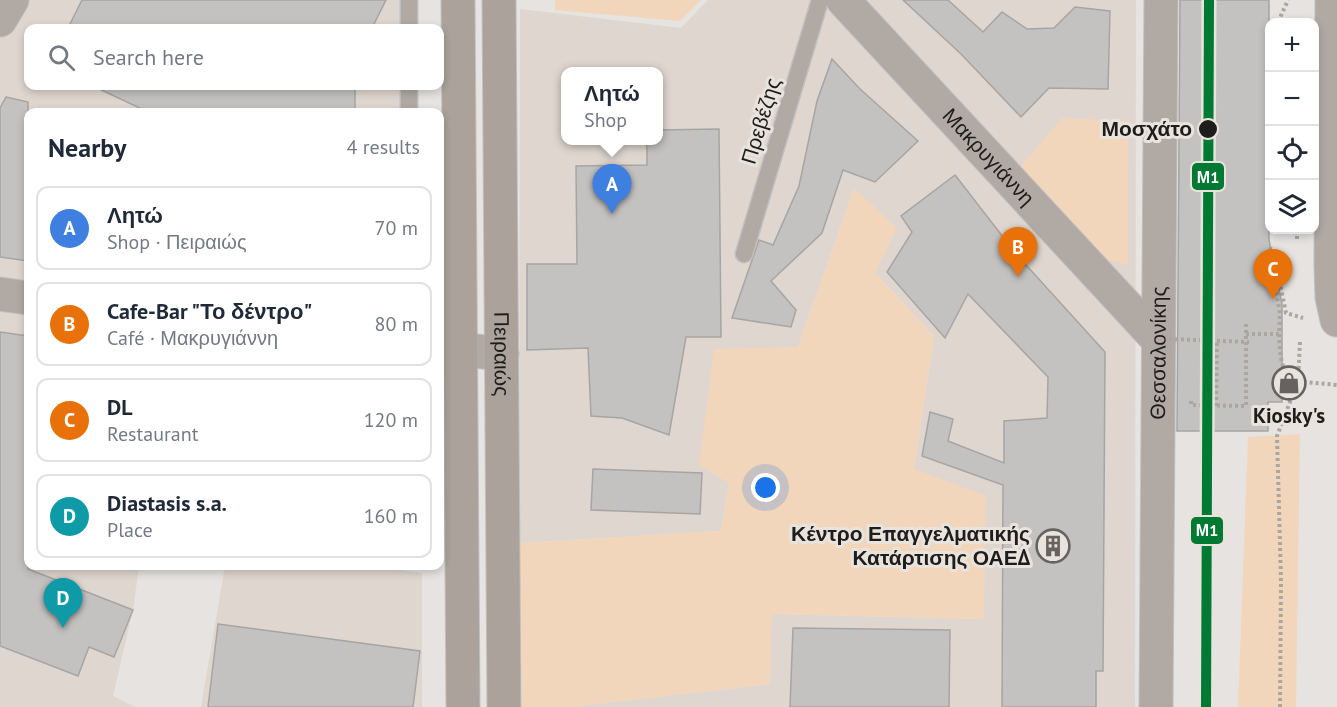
<!DOCTYPE html>
<html lang="en">
<head>
<meta charset="utf-8">
<style>
	body { margin:0; font-family:"PT Sans",sans-serif; background:#f2f2f3; color:#1f2937 }
	.controls { position:absolute; right:18px; top:18px; display:grid; overflow:hidden; border-radius:12px; box-shadow:0 3px 9px #0003 }
	.controls button { width:54px; height:54px; display:grid; place-items:center; padding:0; border:0; border-bottom:2px solid #e0e1e3; background:#fff; color:#1f2937; font:30px sans-serif }
	.you { position:absolute; left:766px; top:488px; width:21px; height:21px; margin:-15px; border:4px solid #fff; border-radius:50%; background:#1a73e8; box-shadow:0 0 0 9px #1a73e833 }
	.badge { display:grid; place-items:center; width:39px; height:39px; border-radius:50%; background:#db2777; color:#fff; font-size:20px; font-weight:700 }
	.pin { position:absolute; translate:-50% -50px; filter:drop-shadow(0 2px 3px #0008) }
	.pin::after { content:''; position:absolute; top:32px; width:21px; height:18px; background:inherit; clip-path:polygon(0 0,100% 0,50% 100%) }
	.popup { position:absolute; left:561px; top:67px; width:102px; height:78px; box-sizing:border-box; display:grid; place-content:center; border-radius:12px; background:#fff; filter:drop-shadow(0 2px 4px #0005); font-size:20px; white-space:nowrap; color:#747a83 }
	.popup b { font-size:22px; color:#1f2937 }
	.popup::after { content:''; position:absolute; left:50%; top:100%; margin-left:-12px; border:12px solid transparent; border-top-color:#fff }
	.list { margin:0; padding:0; list-style:none }
	h2 { display:flex; justify-content:space-between; align-items:center; height:78px; margin:0; padding:0 24px; font-size:26px }
	h2 small { font-size:20px; font-weight:400; color:#747a83 }
	.list li { display:grid; grid-template-columns:39px 1fr auto; gap:18px; align-items:center; box-sizing:border-box; height:84px; margin:0 12px 12px; padding:0 12px; border:2px solid #e0e1e3; border-radius:12px }
	.list b { display:block; font-size:22px; white-space:nowrap }
	.list p { margin:0; font-size:20px; white-space:nowrap; color:#747a83 }
	.list em { font-size:20px; font-style:normal; color:#747a83 }
	.icon { flex:none; width:33px; height:33px; fill:none; stroke:currentColor; stroke-width:2; stroke-linecap:round; stroke-linejoin:round }
	.map { position:relative; flex:none; width:1337px; height:707px; overflow:hidden }
	.search { position:absolute; background:#fff; box-shadow:0 3px 9px #0003; left:24px; top:24px; width:420px; height:66px; display:flex; align-items:center; gap:15px; box-sizing:border-box; padding:0 21px; border-radius:12px; color:#747a83; font-size:22px }
	.panel { position:absolute; background:#fff; box-shadow:0 3px 9px #0003; left:24px; top:108px; width:420px; height:462px; border-radius:12px }
	.map>svg:first-child { display:block }
	.built { fill:#dfd6cf; fill-rule:evenodd }
	.green { fill:#f2d6bb }
	.building { fill:#c4c2c0; stroke:#a7a5a3; stroke-width:1.5 }
	.lines { fill:none; stroke-linecap:round; stroke-linejoin:round }
	.lane-casing { stroke:#c1bfbd; stroke-width:19 }
	.street-casing { stroke:#c1bfbd; stroke-width:35 }
	.primary-casing { stroke:#c1bfbd; stroke-width:35 }
	.path { stroke:#aaa6a1; stroke-width:4; stroke-dasharray:3 3; stroke-linecap:butt }
	.lane { stroke:#b0a9a4; stroke-width:16 }
	.street { stroke:#b0a9a4; stroke-width:33 }
	.primary { stroke:#aaa29b; stroke-width:33 }
	.path-bridge { stroke:#aaa6a1; stroke-width:4; stroke-dasharray:3 3; stroke-linecap:butt }
	.metro-1-casing { stroke:#e9e3dd; stroke-width:15 }
	.metro-1 { stroke:#007a33; stroke-width:10 }
	.stop-dot { fill:#1f1d1b; stroke:#e9e3dd; stroke-width:2 }
	.labels { text-anchor:middle; stroke-width:6; stroke-linejoin:round; paint-order:stroke }
	.street-label { font-size:21px; fill:#1f1d1b; stroke:#e9e3dd }
	.stop-label { font-size:21px; font-weight:bold; fill:#1f1d1b; stroke:#e9e3dd; text-anchor:end }
	.poi-label { font-size:21px; font-weight:bold; fill:#1f1d1b; stroke:#e9e3dd }
	.line-badge { stroke:#e9e3dd; stroke-width:2 }
	.badge-label { font-size:16px; text-anchor:middle; font-weight:bold; fill:#fff }
</style>
</head>
<body>
<div class="map">
<svg width="1337" height="707" viewBox="0 0 1337 707">
	<rect width="100%" height="100%" fill="#e6e3e0"/>
	<!-- built -->
	<g class="built">
		<path d="M0,0H401V28H28V86H402V112H28V566H139L133,610L113,696L135,707H0Z"/>
		<path d="M708,0H1136L1135,707H570L770,684L771,614L984,619L914,469L934,336L875,273L854,188L798,347L729,483L721,531L519,543L520,9L681,28ZM566,71H658V140H566Z"/>
		<path d="M225,566H366L422,573V707H201Z"/>
	</g>
	<!-- green -->
	<g class="green">
		<path d="M555,0H701L680,21L555,10Z"/>
		<path d="M1062,118L1128,121V265L1097,257L1016,172Z"/>
		<path d="M854,188L897,228L875,273L934,336L914,469L986,496L984,619L772,614L770,684L570,707H522L519,543L721,531L729,483L699,465L714,349L798,347Z"/>
		<path d="M1300,434L1296,707H1238L1248,437Z"/>
	</g>
	<!-- building -->
	<g class="building">
		<path d="M82,0H386L372,28H68Z"/>
		<path d="M903,0H948L983,32L1002,12L1027,29L1054,28L1075,7L1110,11L1108,89L1049,88L1021,117L961,54Z"/>
		<path d="M1180,0H1269V240L1282,304V402H1268V431H1177Z"/>
		<path d="M832,59L860,89L918,141L875,182L843,170L822,233L771,281L796,310L791,327L732,318L759,240L773,245L799,186L817,101Z"/>
		<path d="M93,86H355V112H148Z"/>
		<path d="M6,97L28,102V261L0,257V108Z"/>
		<path d="M719,129L721,337H686L669,435L622,418L591,416L588,348L527,350V264H577L576,166L647,165V141H658V130Z"/>
		<path d="M955,175L1017,255L1105,352L1103,671H1096V707H1002L1003,485L922,456L930,412L953,419L948,441L1004,463V421L1047,418L1048,377L968,294L945,338L887,272L912,232L901,216Z"/>
		<path d="M0,332L28,336V569L133,610L114,657L89,647L78,676L0,646Z"/>
		<path d="M593,469L702,473L700,514L591,510Z"/>
		<path d="M218,624L420,651L413,707H208Z"/>
		<path d="M793,628L950,630L949,707H790Z"/>
	</g>
	<g class="lines">
		<defs>
			<g id="lane">
				<path d="M409,28V0"/>
				<path d="M409,112V86"/>
				<path d="M744,254L820,0"/>
			</g>
			<g id="street">
				<path id="s1" d="M843,0L1159,341"/>
				<path d="M1332,0L1331,266L1332,297L1337,320"/>
				<path d="M0,20L12,0"/>
				<path d="M0,294L28,298"/>
				<path d="M440,347L502,354"/>
				<path id="s2" d="M1156,707L1161,0"/>
			</g>
			<g id="primary">
				<path d="M458,0L463,707"/>
				<path id="s3" d="M499,0L504,707"/>
			</g>
		</defs>
		<!-- lane casing -->
		<use href="#lane" class="lane-casing"/>
		<!-- street casing -->
		<use href="#street" class="street-casing"/>
		<!-- primary casing -->
		<use href="#primary" class="primary-casing"/>
		<!-- path -->
		<g class="path">
			<path d="M1278,22L1288,0"/>
			<path d="M1297,230V241"/>
			<path d="M1246,334H1279L1280,314L1269,248L1273,250L1286,313L1303,318"/>
			<path d="M1279,334C1281,387 1290,380 1337,385"/>
			<path d="M1191,401V405L1246,406V322"/>
			<path d="M1216,406L1217,340"/>
			<path d="M1280,707L1281,581L1277,436L1298,381L1300,341"/>
		</g>
		<!-- lane -->
		<use href="#lane" class="lane"/>
		<!-- street -->
		<use href="#street" class="street"/>
		<!-- primary -->
		<use href="#primary" class="primary"/>
		<!-- path-bridge -->
		<path class="path-bridge" d="M1169,339L1249,342"/>
		<defs>
			<path id="metro-1" d="M1206,707L1209,0"/>
		</defs>
		<!-- metro-1 casing -->
		<use href="#metro-1" class="metro-1-casing"/>
		<!-- metro-1 -->
		<use href="#metro-1" class="metro-1"/>
	</g>
	<!-- icons -->
	<defs>
		<symbol id="shop-ring" viewBox="-11 -11 22 22"><circle r="9.5" fill="#e9e3dd" stroke="#656260" stroke-width="1.5"/><path d="M-5-2.5h2.3a2.7 3.5 0 0 1 5.4 0H5L5.5 6h-11ZM-1.5-2.5h3a1.5 2.3 0 0 0-3 0Z" fill="#656260"/></symbol>
		<symbol id="building-ring" viewBox="-11 -11 22 22"><circle r="9.5" fill="#e9e3dd" stroke="#656260" stroke-width="1.5"/><path d="M-4-6H4V6H1V3H-1V6H-4ZM-2.5-4.3h1.7v1.8h-1.7ZM.8-4.3h1.7v1.8H.8ZM-2.5-1h1.7V.8h-1.7ZM.8-1h1.7V.8H.8Z" fill="#656260"/></symbol>
	</defs>
	<g fill-rule="evenodd">
		<use href="#shop-ring" x="1270" y="364" width="38" height="38"/>
		<use href="#building-ring" x="1034" y="527" width="38" height="38"/>
	</g>
	<!-- markers -->
	<circle class="stop-dot" cx="1208" cy="129" r="10"/>
	<g class="labels">
		<!-- street labels -->
		<g class="street-label">
			<text transform="translate(761 121) rotate(-73)" y="7">Πρεβέζης</text>
			<text dy="7" stroke="none"><textPath href="#s1" startOffset="214">Μακρυγιάννη</textPath></text>
			<text dy="7" stroke="none"><textPath href="#s3" startOffset="354">Πειραιώς</textPath></text>
			<text dy="7" stroke="none"><textPath href="#s2" startOffset="354">Θεσσαλονίκης</textPath></text>
		</g>
		<!-- stop labels -->
		<g class="stop-label">
			<text x="1192" y="136">Μοσχάτο</text>
		</g>
		<!-- poi labels -->
		<g class="poi-label">
			<text x="1289" y="423">Kiosky's</text>
			<text x="1030" y="541" text-anchor="end">Κέντρο Επαγγελματικής<tspan x="1030" dy="24">Κατάρτισης ΟΑΕΔ</tspan></text>
		</g>
	</g>
	<g class="line-badge">
		<rect x="1191" y="162" width="34" height="29" rx="6" fill="#007a33"/>
		<rect x="1190" y="516" width="34" height="29" rx="6" fill="#007a33"/>
	</g>
	<g class="badge-label">
		<text x="1208" y="183">Μ1</text>
		<text x="1207" y="536">Μ1</text>
	</g>
</svg>
<div class="controls">
<button>+</button>
<button>−</button>
<button><svg class="icon" aria-label="locate" viewBox="0 0 24 24"><circle cx="12" cy="12" r="6"/><path d="M12 2v4M12 18v4M2 12h4M18 12h4"/></svg></button>
<button><svg class="icon" aria-label="layers" viewBox="0 0 24 24"><path d="M12 4l9 5-9 5-9-5zM3 14l9 5 9-5"/></svg></button>
</div>
<div class="you"></div>
<div class="pin badge" style="left:612px;top:214px;background:#3f7fe0">A</div>
<div class="popup"><b>Λητώ</b>Shop</div>
<div class="pin badge" style="left:1018px;top:277px;background:#e8710a">B</div>
<div class="pin badge" style="left:1273px;top:299px;background:#e8710a">C</div>
<div class="pin badge" style="left:63px;top:628px;background:#0f9aa8">D</div>
<div class="search"><svg class="icon" aria-label="search" viewBox="0 0 24 24"><circle cx="10" cy="10" r="6"/><path d="M15 15l6 6"/></svg>Search here</div>
<section class="panel">
<h2>Nearby<small>4 results</small></h2>
<ul class="list">
<li><span class="badge" style="background:#3f7fe0">A</span><div><b>Λητώ</b><p>Shop · Πειραιώς</p></div><em>70 m</em></li>
<li><span class="badge" style="background:#e8710a">B</span><div><b>Cafe-Bar &quot;Το δέντρο&quot;</b><p>Café · Μακρυγιάννη</p></div><em>80 m</em></li>
<li><span class="badge" style="background:#e8710a">C</span><div><b>DL</b><p>Restaurant</p></div><em>120 m</em></li>
<li><span class="badge" style="background:#0f9aa8">D</span><div><b>Diastasis s.a.</b><p>Place</p></div><em>160 m</em></li>
</ul>
</section>
</div>
</body>
</html>
